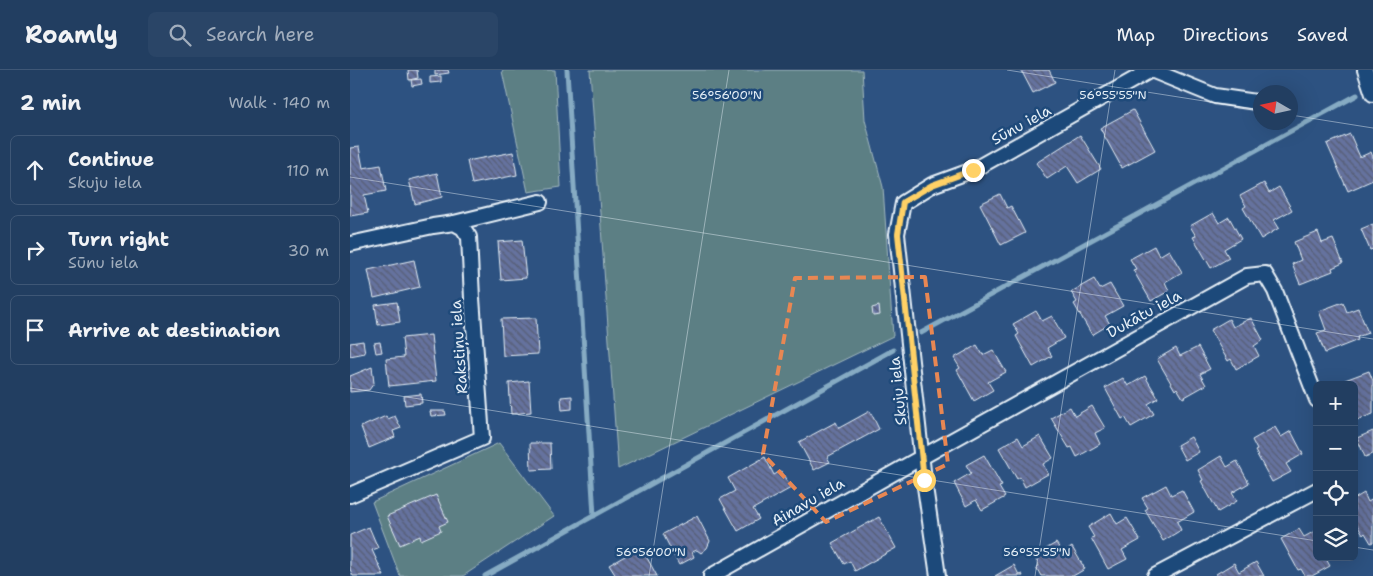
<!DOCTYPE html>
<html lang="en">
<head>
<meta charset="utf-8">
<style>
	body { margin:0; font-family:"Shantell Sans",sans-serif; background:#2a4567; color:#f1f3f6 }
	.controls { position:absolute; right:15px; bottom:15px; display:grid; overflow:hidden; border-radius:8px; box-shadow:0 5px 20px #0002 }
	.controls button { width:45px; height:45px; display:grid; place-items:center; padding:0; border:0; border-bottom:1px solid #3f5776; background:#223e61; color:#f1f3f6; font:25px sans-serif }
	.compass { position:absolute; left:903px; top:15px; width:45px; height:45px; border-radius:50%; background:#223e61; box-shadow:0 5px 20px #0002; rotate:279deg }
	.stop { position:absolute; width:15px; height:15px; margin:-11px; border:4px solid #ffd166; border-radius:50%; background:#fff }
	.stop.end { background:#ffd166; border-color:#fff; box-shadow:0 1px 5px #0008 }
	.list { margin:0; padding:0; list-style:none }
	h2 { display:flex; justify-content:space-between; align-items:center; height:65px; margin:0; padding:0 20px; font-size:21px }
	h2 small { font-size:16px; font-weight:400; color:#a2aebd }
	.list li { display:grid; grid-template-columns:32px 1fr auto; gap:15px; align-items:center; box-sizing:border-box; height:70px; margin:0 10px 10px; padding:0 10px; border:1px solid #3f5776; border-radius:8px }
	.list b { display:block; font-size:19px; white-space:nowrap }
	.list p { margin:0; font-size:16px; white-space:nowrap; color:#a2aebd }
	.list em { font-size:16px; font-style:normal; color:#a2aebd }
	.icon { flex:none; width:28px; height:28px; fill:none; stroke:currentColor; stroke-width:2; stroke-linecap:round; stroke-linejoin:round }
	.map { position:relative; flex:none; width:1023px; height:506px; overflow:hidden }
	header { display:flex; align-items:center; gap:30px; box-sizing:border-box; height:70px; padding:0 25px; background:#223e61; border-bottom:1px solid #3f5776 }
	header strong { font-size:24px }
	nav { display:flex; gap:28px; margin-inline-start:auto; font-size:18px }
	.search { width:350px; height:45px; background:#2a4567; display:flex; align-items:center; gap:12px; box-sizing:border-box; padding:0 18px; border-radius:8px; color:#a2aebd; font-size:19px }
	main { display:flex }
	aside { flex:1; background:#223e61 }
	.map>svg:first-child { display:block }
	.green { fill:#5c7f84; stroke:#a2b8be }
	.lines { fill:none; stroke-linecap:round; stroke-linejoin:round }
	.stream { stroke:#86abc3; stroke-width:5 }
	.building { fill:url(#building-back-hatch); stroke:#e8f1f8 }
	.minor-casing { stroke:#e8f1f8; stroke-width:18 }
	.minor { stroke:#1f4a7a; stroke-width:14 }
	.route { stroke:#ffd166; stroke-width:6 }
	.marked { fill:none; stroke:#e88753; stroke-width:4; stroke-dasharray:10 6; stroke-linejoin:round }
	.ticks { fill:none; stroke:#e8f1f8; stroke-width:1; stroke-opacity:0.45 }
	.labels { text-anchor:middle; stroke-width:5; stroke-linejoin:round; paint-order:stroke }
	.street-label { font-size:15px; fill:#e8f1f8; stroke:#1f4a7a }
	.ticks-label { font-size:12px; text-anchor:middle; fill:#e8f1f8; stroke:#1f4a7a; stroke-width:5; stroke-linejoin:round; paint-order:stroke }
</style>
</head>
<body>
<header>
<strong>Roamly</strong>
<div class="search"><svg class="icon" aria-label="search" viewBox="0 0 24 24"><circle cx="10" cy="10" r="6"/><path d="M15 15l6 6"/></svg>Search here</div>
<nav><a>Map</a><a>Directions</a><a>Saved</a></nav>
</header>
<main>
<aside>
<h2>2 min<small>Walk · 140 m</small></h2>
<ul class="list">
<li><svg class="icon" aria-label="ahead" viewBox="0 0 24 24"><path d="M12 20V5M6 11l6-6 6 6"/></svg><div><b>Continue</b><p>Skuju iela</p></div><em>110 m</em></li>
<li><svg class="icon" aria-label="right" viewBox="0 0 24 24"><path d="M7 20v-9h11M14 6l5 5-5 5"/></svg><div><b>Turn right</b><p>Sūnu iela</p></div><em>30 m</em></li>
<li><svg class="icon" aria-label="arrive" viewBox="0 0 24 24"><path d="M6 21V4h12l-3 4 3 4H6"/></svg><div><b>Arrive at destination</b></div></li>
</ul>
</aside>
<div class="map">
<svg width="1023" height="506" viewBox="0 0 1023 506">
	<defs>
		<pattern id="building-back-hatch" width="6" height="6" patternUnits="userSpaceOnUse" patternTransform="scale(1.25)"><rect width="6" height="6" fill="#65729e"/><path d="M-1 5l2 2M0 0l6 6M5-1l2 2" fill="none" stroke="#565d74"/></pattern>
	</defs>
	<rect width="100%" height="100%" fill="#2d5281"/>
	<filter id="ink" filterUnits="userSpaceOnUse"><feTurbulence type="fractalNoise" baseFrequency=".02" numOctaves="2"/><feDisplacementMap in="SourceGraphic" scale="10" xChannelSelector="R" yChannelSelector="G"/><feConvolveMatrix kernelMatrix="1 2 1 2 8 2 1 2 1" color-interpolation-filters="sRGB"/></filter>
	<g filter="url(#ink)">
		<!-- green -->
		<g class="green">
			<path d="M155,0H205L211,117L178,122L152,1Z"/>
			<path d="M240,0H512L515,50L533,117L543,266L268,399Z"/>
			<path d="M149,373L204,446L113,506H50L22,432Z"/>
		</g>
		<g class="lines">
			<!-- stream -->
			<g class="stream">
				<path d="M217,0L244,446"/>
				<path d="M571,263L1007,25"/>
				<path d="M135,506L543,280"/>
			</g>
		</g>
		<!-- building -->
		<g class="building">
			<path d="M58,0H67L68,8L59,10Z"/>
			<path d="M85,0H98L99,3L85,5Z"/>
			<path d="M671,0H699L705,12L683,23Z"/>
			<path d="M91,6V12L80,13V7Z"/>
			<path d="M71,9L72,14L62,16L61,10Z"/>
			<path d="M783,40L805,80L772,98L750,58Z"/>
			<path d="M1000,64L1010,87L1021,82L1023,87V110L998,121L977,74Z"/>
			<path d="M730,65L751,99L728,113L717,96L697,109L686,93Z"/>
			<path d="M9,77L13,98L31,95L36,121L14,125L18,143L0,146V78Z"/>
			<path d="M163,82L167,105L122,114L117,91Z"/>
			<path d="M87,103L92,127L65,134L59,110Z"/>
			<path d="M914,113L919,123L929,117L942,140L924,150L929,158L911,169L893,138L896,136L890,126Z"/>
			<path d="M650,124L657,138L661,136L675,163L651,175L630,134Z"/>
			<path d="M863,143L869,153L879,147L891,169L874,179L879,188L861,198L843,167L846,166L840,156Z"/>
			<path d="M1023,154V179L1020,180L1011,159Z"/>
			<path d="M968,162L972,173L983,169L993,193L982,198L983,201L950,214L942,194L951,190L944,172Z"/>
			<path d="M172,170L176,208L151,210L148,172Z"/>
			<path d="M804,176L809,186L819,180L832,202L815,212L819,221L801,231L783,200L786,199L780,189Z"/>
			<path d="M64,190L70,217L24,228L18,200Z"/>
			<path d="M744,209L750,219L760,214L773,236L755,246L760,254L742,265L724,234L727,232L721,222Z"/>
			<path d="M47,232L50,252L28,255L25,235Z"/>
			<path d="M993,232L997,242L1008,238L1018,263L1007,267L1008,270L975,283L967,263L976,260L969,241Z"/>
			<path d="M529,236L530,245L523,246L522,238Z"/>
			<path d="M686,241L692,251L702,246L714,268L697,278L702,286L683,297L666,266L669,264L663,254Z"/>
			<path d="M186,248L188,284L153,286L151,249Z"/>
			<path d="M901,248L913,270L904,276L909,286L886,299L881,289L878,291L860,260L879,249L883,257Z"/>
			<path d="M81,265L86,311L39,316L36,289L54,287L52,268Z"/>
			<path d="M13,271L15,283L0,286V273Z"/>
			<path d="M30,272L32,282L26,283L24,273Z"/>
			<path d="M627,275L633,285L643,280L656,302L638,312L643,320L624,331L607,300L610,298L604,288Z"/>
			<path d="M848,277L860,299L850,304L856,315L833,328L827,318L825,320L807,289L826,278L830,286Z"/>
			<path d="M22,297L24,313L19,320L0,322V306Z"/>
			<path d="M1019,301L1023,311V344L1004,351V315H997L995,310Z"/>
			<path d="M795,306L808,328L798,334L804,344L781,357L775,347L772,349L755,318L773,308L778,316Z"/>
			<path d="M179,311L181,342L161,344L159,313Z"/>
			<path d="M71,324L72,333L55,335L54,326Z"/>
			<path d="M222,326V339L212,340L211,327Z"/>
			<path d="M742,336L755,358L745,363L750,374L727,387L722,377L719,378L701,348L720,337L725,346Z"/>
			<path d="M80,341H95L96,345L81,346Z"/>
			<path d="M520,341L529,359L477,387L480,392L464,400L449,372L486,352L489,358Z"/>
			<path d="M36,346L38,349L45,346L51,358L43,361L45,367L19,378L11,357Z"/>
			<path d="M925,357L931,367L941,361L953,384L936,394L941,402L922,412L905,381L907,380L902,370Z"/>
			<path d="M1023,361V384L1015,387L1007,368Z"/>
			<path d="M690,366L703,388L693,394L698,404L675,417L670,407L667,409L649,378L668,367L673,376Z"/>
			<path d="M841,367L849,382L835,390L827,375Z"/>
			<path d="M180,373H200L201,399L181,400Z"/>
			<path d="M634,385L652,416L649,417L655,427L632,440L626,430L616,436L604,413L621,403L616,395Z"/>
			<path d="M871,386L877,397L887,391L899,413L882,423L887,431L868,442L851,411L853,410L848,400Z"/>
			<path d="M415,387L424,405L431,401L441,418L403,439L409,449L388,461L370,429L385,421L378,408Z"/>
			<path d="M816,415L821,425L832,420L844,442L827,452L831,460L813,471L795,440L798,438L792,428Z"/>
			<path d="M1014,423L1018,432L1023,429V472L1021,473L1015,463L1013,465L1004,450V429Z"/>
			<path d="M86,425L98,452L89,456L91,461L71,470L70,466L50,475L37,446Z"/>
			<path d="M761,443L767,454L777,448L790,470L772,480L777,489L758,499L741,468L744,467L738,457Z"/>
			<path d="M347,446L360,471L357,478L351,483L347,480L342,482L344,487L329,495L313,464Z"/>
			<path d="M529,447L546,478L505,501L500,491L494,494L482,473Z"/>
			<path d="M19,457L28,478L22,480L34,506H3L0,499V465Z"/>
			<path d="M949,459L954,467L967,460V487H975L980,496L962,506H955L951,499L948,500L931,469Z"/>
			<path d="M706,473L713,483L722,477L735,499L723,506H691L686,497L689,496L684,486Z"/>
			<path d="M291,477L307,506H266L259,495Z"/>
			<path d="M906,492L914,506H867L866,504L884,493L889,502Z"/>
			<path d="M664,495L669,505L672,504L673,506H645Z"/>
		</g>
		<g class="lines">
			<defs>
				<g id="minor">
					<path d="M801,0L865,26L906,32"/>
					<path d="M1015,0L1023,24"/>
					<path d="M104,153L190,132"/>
					<path d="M0,174L83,156L104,153L113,158L119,167L122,228L132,368L0,425"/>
					<path d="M361,506L572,387L897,206L915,204L925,221L967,330"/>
					<path d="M588,506L574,410L547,164L553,133L582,115L623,100L801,0"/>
					<path d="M805,506L967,420"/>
				</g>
			</defs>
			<!-- minor casing -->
			<use href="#minor" class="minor-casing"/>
			<!-- minor -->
			<use href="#minor" class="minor"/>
		</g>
	</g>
	<g class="lines" filter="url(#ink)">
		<!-- route -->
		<path class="route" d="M574,410L548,164L553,132L582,115L623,100"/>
	</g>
	<!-- marked area -->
	<path class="marked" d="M575,207L598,394L476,452L413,384L445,208Z"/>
	<!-- ticks -->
	<path class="ticks" d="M657,0L911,40M941,45L1023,58M0,107L1023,269M0,318L967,471M1004,477L1023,480M299,506L379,0M685,506L765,0"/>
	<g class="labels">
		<!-- street labels -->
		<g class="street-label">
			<text transform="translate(671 55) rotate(-29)" y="5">Sūnu iela</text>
			<text transform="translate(794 244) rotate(-29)" y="5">Dukātu iela</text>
			<text transform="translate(109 277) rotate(-94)" y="5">Rakstiņu iela</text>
			<text transform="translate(548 321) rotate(-96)" y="5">Skuju iela</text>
			<text transform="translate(458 432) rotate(-30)" y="5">Ainavu iela</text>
		</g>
	</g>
	<g class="ticks-label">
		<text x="377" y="29">56°56'00"N</text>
		<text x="763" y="29">56°55'55"N</text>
		<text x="301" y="486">56°56'00"N</text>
		<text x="687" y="486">56°55'55"N</text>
	</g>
</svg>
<div class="controls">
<button>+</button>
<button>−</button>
<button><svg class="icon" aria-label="locate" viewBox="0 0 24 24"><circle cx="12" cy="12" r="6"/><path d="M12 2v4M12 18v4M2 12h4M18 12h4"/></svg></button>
<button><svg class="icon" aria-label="layers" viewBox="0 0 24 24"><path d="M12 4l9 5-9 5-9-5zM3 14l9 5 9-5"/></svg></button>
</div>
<svg class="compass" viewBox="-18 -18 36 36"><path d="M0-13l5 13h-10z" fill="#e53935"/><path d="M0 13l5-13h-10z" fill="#a2aebd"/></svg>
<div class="stop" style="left:574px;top:410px"></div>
<div class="stop end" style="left:623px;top:100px"></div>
</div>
</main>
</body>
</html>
